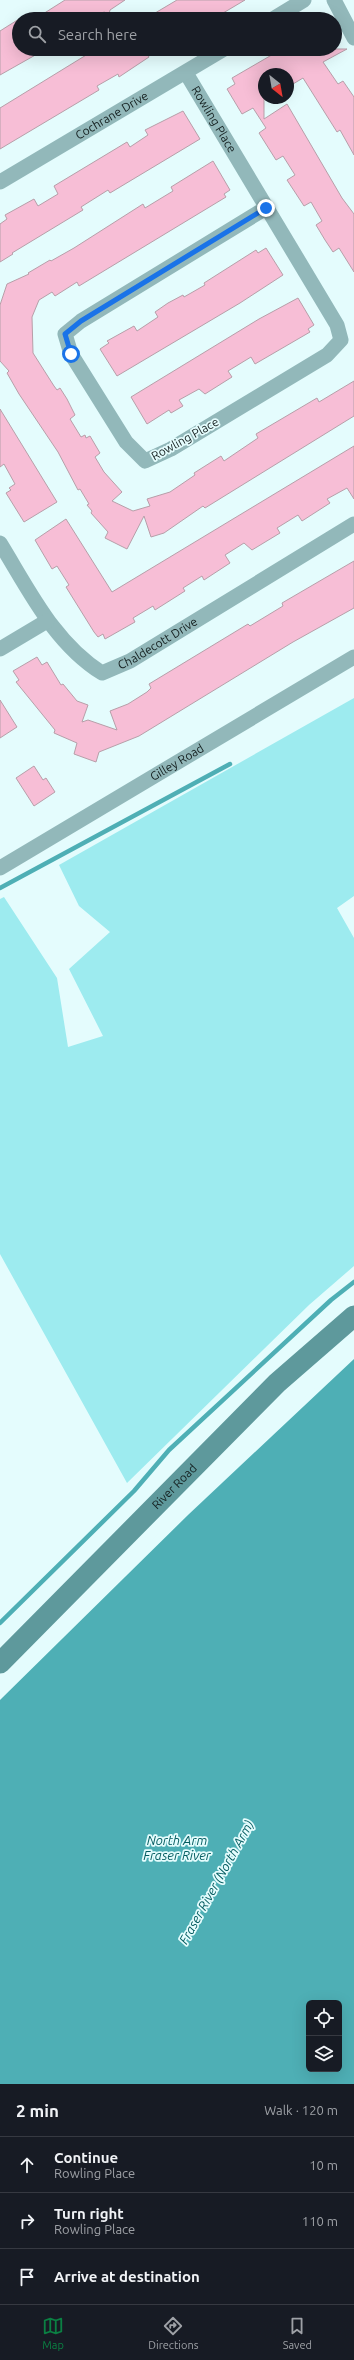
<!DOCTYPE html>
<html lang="en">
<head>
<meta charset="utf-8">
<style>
	body { margin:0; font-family:Ubuntu,sans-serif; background:#242831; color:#f1f3f6 }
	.controls { position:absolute; right:12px; bottom:12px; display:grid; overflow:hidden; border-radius:6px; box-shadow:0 4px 16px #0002 }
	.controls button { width:36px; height:36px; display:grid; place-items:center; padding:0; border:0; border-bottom:1px solid #363941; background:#171b24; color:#f1f3f6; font:20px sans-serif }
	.compass { position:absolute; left:258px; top:68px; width:36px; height:36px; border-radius:50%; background:#171b24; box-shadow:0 4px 16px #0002; rotate:149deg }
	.stop { position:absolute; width:12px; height:12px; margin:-9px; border:3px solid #1a73e8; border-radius:50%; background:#fff }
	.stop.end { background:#1a73e8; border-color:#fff; box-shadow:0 1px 4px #0008 }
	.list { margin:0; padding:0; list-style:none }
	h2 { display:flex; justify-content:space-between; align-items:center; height:52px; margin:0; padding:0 16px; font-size:17px }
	h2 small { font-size:13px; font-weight:400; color:#9ea1a6 }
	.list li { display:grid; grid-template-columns:26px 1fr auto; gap:12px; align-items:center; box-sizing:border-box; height:56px; padding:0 16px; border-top:1px solid #363941 }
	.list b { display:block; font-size:15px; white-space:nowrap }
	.list p { margin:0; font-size:13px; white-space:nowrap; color:#9ea1a6 }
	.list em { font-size:13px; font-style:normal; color:#9ea1a6 }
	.icon { flex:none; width:22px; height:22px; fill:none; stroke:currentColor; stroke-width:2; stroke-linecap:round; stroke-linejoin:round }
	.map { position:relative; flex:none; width:354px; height:2084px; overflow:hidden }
	.search { position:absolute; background:#171b24; box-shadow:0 4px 16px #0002; left:12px; right:12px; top:12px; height:44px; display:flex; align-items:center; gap:10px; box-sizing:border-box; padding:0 14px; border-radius:22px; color:#9ea1a6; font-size:15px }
	.sheet { height:220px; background:#171b24 }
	nav { display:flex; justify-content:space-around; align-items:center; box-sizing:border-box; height:56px; border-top:1px solid #363941; background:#171b24; font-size:11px; color:#9ea1a6 }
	nav a { display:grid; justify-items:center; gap:2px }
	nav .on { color:#0b8043 }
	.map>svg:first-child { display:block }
	.green { fill:#9debef }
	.water { fill:#4eafb5; fill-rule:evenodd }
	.pier { fill:#e4fcfd }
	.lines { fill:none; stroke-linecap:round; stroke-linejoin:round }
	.stream { stroke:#4eafb5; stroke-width:4.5 }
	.building { fill:#f7bed6; stroke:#b79fa9 }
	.street { stroke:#92b8ba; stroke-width:15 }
	.secondary { stroke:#5e999c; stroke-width:21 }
	.route { stroke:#1a73e8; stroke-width:5 }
	.labels { text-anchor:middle; stroke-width:3.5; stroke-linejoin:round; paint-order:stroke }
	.street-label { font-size:12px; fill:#141f1f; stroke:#e4fcfd }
	.water-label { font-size:13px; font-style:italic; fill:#055d61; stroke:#e4fcfd }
</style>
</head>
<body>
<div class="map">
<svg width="354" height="2084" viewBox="0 0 354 2084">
	<rect width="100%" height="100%" fill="#e4fcfd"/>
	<!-- green -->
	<path class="green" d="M354,698V896L337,908L354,938V1266L309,1305L127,1483L0,1254V899L4,897L57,978L68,1047L103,1036L69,969L110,932L79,906L59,865Z"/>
	<!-- water -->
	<path class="water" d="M354,1357V2084H0V1691ZM309,2003H339V2069H309Z"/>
	<!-- pier -->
	<path class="pier" d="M354,1355V1359L188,1515L0,1700V1688L57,1635L246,1447Z"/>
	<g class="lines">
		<!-- stream -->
		<g class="stream">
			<path d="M0,888L230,764"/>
			<path d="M0,1623L134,1491L169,1450L331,1300L354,1282"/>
		</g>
	</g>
	<!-- building -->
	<g class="building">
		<path d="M65,0H125L110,10L109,14L104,12L93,19H35Z"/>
		<path d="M177,0H245L213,19H209L207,15L199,19H145Z"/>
		<path d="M19,19V49H46L0,75V31Z"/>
		<path d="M96,49H144L149,57L119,77L118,74L97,86L99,90L0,149V108Z"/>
		<path d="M282,49H347L323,62L338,84L343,81L354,97V155L340,130L337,132L303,78L288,87V74H264V119L287,104L342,198L354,214V272L339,248L333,252L325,240L316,225L322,221L311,202L304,206L287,180L295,175L283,156L276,160L259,133L266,128L253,108L242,114L227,89L235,84L232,78Z"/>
		<path d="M183,111L200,139L110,193L108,190L81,207L83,210L12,253L13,254L0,262V224L7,219L5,215L34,199L38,206L58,194L54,186L127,142L130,147L148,135L145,130Z"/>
		<path d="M213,161L230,190L224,194L226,197L79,286L77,282L55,296L52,292L39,300L32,317L33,353L54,386L57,390L60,388L67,399L75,415L70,419L81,437L85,435L86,438L90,436L100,453L95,457L104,472L122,492L112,501L133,511L150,506L147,499L170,492L195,475L194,473L221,456L224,461L258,438L256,434L317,398L319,402L354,381V416L205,508L203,506L164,533L151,537L144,516L127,549L105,538L108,532L91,513L92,511L87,505L89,504L80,489L78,490L58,452L19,394L7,373L9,371L0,361V305L7,284L29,274L28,273L50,260L51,261L74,248L143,204L145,208L173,191L171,187Z"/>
		<path d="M266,248L283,275L240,303L117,376L100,349L109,343L107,341L134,326L137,331L158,317L155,312L168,303L183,295L184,297L205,285L204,283L256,250L258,253Z"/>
		<path d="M298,298L314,325L308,329L310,332L255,364L251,357L228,371L232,377L205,394L199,389L179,400L183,406L171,413L169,410L147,424L131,397L259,319Z"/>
		<path d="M0,409L57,502L24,522L6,493L11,490L9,488L15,484L4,464L0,467Z"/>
		<path d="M354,446V499L347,488L327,499L330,503L302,521L298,515L277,528L280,533L252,550L244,543L225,555L230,563L204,580L202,576L183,588L185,591L155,610L153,606L133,618L135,622L105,639L103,634L98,637L94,632L66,587L69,585L57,566L52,569L35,540L66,519L112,592Z"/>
		<path d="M354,561V608L293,642L139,736L99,752L96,762L74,754L77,743L54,733L55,730L16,682L19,680L13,671L37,657L42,665L47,662L61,685L63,684L77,701L88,705L82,722L88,720L117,730L110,711L128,704L147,692L151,688L149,684L248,624L250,626L283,606L282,603Z"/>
		<path d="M0,700L17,727L0,738Z"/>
		<path d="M34,766L43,780L46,778L55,792L34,806L16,778Z"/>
	</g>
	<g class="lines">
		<!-- street -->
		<g class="street">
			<path d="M334,0L354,38"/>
			<path d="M273,19L304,0"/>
			<path id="s1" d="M186,73L337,325L341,340L327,355L171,449L145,461L126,442L71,354L65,334L81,321L266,208"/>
			<path id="s2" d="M0,182L224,49"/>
			<path id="s3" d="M0,543C29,590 54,643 102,673L130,661L354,524"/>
			<path d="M0,649L47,621"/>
			<path id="s4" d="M0,868L354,657"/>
		</g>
		<!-- secondary -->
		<path class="secondary" id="s5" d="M0,1663L277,1383L354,1316"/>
	</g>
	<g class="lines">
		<!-- route -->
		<path class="route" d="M71,354L65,334L81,321L266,208"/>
	</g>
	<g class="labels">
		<!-- street labels -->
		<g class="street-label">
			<text dy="4" stroke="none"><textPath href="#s2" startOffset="130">Cochrane Drive</textPath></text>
			<text dy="4" stroke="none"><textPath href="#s1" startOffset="54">Rowling Place</textPath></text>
			<text transform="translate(185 439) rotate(-29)" y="4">Rowling Place</text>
			<text dy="4" stroke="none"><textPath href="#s3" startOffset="230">Chaldecott Drive</textPath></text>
			<text dy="4" stroke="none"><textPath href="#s4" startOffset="206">Gilley Road</textPath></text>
			<text dy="4" stroke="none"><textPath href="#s5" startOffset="248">River Road</textPath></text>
		</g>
		<!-- water labels -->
		<g class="water-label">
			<text x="177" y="1845">North Arm<tspan x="177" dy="15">Fraser River</tspan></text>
			<text transform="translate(216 1882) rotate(-61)" y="5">Fraser River (North Arm)</text>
		</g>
	</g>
</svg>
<div class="controls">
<button><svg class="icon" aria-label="locate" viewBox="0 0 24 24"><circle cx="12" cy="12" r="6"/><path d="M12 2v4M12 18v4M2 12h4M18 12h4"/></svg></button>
<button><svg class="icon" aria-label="layers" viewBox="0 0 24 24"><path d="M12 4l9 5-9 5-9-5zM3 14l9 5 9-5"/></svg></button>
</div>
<svg class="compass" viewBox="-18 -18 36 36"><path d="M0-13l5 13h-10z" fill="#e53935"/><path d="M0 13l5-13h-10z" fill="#9ea1a6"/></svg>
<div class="stop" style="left:71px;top:354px"></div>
<div class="stop end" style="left:266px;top:208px"></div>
<div class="search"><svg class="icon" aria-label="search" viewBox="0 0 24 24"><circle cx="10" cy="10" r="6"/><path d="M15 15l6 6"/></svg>Search here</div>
</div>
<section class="sheet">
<h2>2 min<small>Walk · 120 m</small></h2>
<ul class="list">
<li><svg class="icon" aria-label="ahead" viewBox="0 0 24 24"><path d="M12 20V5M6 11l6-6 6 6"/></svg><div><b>Continue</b><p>Rowling Place</p></div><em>10 m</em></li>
<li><svg class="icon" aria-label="right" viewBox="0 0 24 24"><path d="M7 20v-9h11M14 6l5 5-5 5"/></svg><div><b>Turn right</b><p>Rowling Place</p></div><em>110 m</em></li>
<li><svg class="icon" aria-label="arrive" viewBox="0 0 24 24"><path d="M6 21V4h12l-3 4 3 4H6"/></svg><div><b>Arrive at destination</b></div></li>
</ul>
</section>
<nav>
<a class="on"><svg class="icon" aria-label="map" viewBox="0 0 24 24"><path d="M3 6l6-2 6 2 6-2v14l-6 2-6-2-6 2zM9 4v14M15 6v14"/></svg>Map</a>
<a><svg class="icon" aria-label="directions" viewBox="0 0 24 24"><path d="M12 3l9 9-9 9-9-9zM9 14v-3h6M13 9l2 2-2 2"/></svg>Directions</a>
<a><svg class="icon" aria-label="saved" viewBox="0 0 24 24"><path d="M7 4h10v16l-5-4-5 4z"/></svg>Saved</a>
</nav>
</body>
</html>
